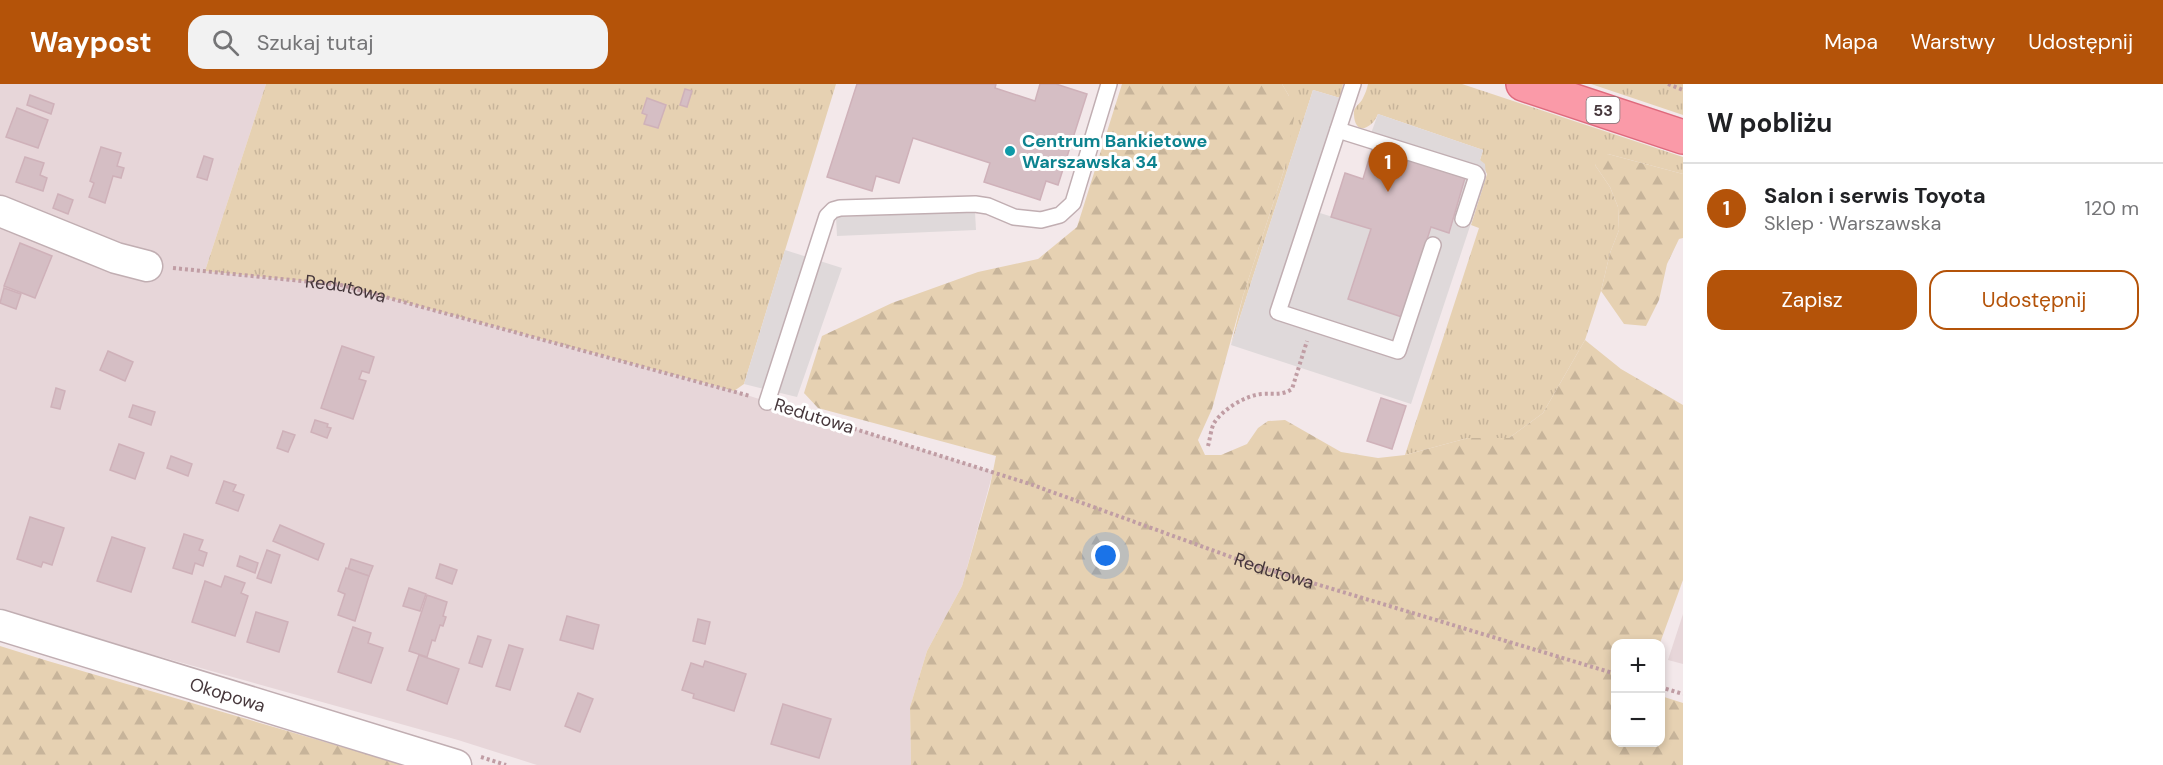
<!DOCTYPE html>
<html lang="pl">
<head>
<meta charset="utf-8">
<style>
	body { margin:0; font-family:"DM Sans",sans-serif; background:#f2f2f2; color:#202124 }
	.controls { position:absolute; right:18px; bottom:18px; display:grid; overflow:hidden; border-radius:12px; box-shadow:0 3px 9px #0003 }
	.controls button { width:54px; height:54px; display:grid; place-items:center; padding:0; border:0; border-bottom:2px solid #e0e0e0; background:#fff; color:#202124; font:30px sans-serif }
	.you { position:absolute; left:1106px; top:472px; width:21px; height:21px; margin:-15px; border:4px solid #fff; border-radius:50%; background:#1a73e8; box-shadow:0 0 0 9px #1a73e833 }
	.badge { display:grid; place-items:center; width:39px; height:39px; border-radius:50%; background:#b45309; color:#fff; font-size:20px; font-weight:700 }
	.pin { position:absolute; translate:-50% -50px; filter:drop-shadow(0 2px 3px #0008) }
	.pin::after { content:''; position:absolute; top:32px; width:21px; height:18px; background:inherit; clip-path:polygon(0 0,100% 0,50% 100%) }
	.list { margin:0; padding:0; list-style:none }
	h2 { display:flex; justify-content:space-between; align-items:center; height:78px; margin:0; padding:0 24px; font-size:26px }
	h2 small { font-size:20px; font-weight:400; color:#757577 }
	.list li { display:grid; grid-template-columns:39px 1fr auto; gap:18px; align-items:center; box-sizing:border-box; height:90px; padding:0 24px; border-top:2px solid #e0e0e0 }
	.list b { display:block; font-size:22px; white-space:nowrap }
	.list p { margin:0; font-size:20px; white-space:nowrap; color:#757577 }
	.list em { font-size:20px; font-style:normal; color:#757577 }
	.actions { display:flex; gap:12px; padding:18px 24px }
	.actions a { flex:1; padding:14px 0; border:2px solid #b45309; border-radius:18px; text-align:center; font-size:21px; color:#b45309 }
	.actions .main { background:#b45309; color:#fff }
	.icon { flex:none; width:33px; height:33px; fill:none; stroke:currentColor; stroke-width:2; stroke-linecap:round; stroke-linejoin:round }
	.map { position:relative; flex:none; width:1683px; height:681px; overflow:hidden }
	header { display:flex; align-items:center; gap:36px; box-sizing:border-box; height:84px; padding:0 30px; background:#b45309; color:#fff }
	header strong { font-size:28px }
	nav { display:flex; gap:33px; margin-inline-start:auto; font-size:21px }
	.search { width:420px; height:54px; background:#f2f2f2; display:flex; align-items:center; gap:15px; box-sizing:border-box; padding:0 21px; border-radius:18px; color:#757577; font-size:22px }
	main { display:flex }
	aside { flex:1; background:#fff }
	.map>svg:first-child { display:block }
	.residential { fill:#e7d6d9 }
	.grass { fill:url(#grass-tufts) }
	.forest { fill:url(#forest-firs) }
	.parking { fill:#dfd9da }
	.building { fill:#d5bec4; stroke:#cfb1b9; stroke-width:1.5 }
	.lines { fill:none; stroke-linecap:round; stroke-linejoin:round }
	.service-casing { stroke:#c1aeb2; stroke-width:18 }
	.minor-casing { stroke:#c1aeb2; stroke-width:33 }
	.primary-casing { stroke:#df6a7d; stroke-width:36 }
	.path { stroke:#c09da4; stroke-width:4; stroke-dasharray:3 3; stroke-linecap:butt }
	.service { stroke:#fff; stroke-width:15 }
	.minor { stroke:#fff; stroke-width:30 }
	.primary { stroke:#fa9aa8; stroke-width:33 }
	.culture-dot { fill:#0f9aa8; stroke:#fff; stroke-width:2 }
	.labels { text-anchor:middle; stroke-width:6; stroke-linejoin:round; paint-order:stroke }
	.shield { fill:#fff; stroke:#7e7376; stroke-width:1.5 }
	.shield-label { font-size:16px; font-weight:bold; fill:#46373b }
	.culture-label { font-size:18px; font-weight:bold; fill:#0d838f; stroke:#fff; text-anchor:start }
	.street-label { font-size:18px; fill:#46373b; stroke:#fff }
</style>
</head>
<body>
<header>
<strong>Waypost</strong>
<div class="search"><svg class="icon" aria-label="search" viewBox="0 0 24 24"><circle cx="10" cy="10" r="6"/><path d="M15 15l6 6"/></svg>Szukaj tutaj</div>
<nav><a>Mapa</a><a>Warstwy</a><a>Udostępnij</a></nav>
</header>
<main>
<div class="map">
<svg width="1683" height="681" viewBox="0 0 1683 681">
	<defs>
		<pattern id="grass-tufts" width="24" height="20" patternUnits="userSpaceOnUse" patternTransform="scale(1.5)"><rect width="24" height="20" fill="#e6d1b2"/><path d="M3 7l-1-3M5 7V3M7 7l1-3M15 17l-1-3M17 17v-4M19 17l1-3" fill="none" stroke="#c7b49a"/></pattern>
		<pattern id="forest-firs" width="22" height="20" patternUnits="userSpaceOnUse" patternTransform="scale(1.5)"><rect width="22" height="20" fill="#e6d1b2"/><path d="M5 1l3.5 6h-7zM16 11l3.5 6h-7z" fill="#c7b49a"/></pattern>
	</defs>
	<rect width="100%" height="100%" fill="#f3e8ea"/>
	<!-- residential -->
	<g class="residential">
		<path d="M0,0H266L205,187L341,201L734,307L993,388L962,502L927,567L910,623L911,681H537L458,656L136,566L0,524Z"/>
		<path d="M1683,530V580L1668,576Z"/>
	</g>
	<!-- grass -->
	<g class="grass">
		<path d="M266,0H836L744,300L734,307L341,201L205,187Z"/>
		<path d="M1282,0H1343L1340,14L1313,6L1231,261L1243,212L1285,83L1289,12Z"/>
		<path d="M1368,0H1462L1683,73V90L1608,70L1595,81L1610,103L1618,123L1619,146L1610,169L1601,207L1585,256L1543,329L1509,354H1468L1405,371L1479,144L1471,141L1487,90L1480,76L1483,66L1378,30C1372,45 1355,52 1354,31C1353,22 1360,21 1363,14C1365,10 1367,5 1368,0Z"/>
		<path d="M1591,0H1683V31Z"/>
	</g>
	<!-- forest -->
	<g class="forest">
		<path d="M1122,0H1282L1289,12L1294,34L1285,83L1243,212L1212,325L1198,356L1205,371H1221L1247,360L1258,344L1268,337L1285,336L1341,368L1378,374L1405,371L1468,354H1509L1543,329L1585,256L1621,285L1683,321V496L1660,559L1616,560V658H1660L1661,612L1683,619V681H911L910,623L927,567L962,502L990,402L996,372L818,324L804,309L822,252L892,219L978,188L1038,175L1077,143Z"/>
		<path d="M1608,70L1683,90V154L1679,155L1667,180L1659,216L1646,242L1624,240L1601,207L1610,169L1619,146L1618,123L1610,103L1595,81L1600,72Z"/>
		<path d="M0,562L48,577L404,681H0Z"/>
	</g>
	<!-- parking -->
	<g class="parking">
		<path d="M1313,6L1340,14L1304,124L1371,145L1348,214L1402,232L1431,143L1450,148L1465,94L1431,83L1369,55L1378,30L1483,66L1480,76L1485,80L1486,94L1411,320L1231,261Z"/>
		<path d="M975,128L976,146L837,152L836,133Z"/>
		<path d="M785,166L842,184L797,313L744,300Z"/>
	</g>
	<!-- building -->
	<g class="building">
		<path d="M857,0H996L995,4L1035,17L1040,0H1056L1087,10L1058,101L1046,97L1040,116L984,98L990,79L913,54L899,99L876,92L872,107L827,93Z"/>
		<path d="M685,5L692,7L687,23L680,21Z"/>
		<path d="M30,11L54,20L51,30L27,21Z"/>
		<path d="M647,14L666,21L658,44L644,40L647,31L642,29Z"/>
		<path d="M17,24L48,36L38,64L6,53Z"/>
		<path d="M1373,62L1465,94L1449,149L1431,143L1402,233L1348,215L1371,145L1331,133L1345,89L1363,95Z"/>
		<path d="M101,63L121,69L117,82L124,84L121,94L113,92L105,119L89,113L94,99L90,97Z"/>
		<path d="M204,72L213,75L207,96L197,93Z"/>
		<path d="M25,73L44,79L40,91L47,94L43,107L16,98Z"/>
		<path d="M58,110L73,116L68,130L53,124Z"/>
		<path d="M20,159L52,172L35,214L4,202Z"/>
		<path d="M4,204L21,210L16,225L0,219Z"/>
		<path d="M342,262L374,273L369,289L362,287L359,295L366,297L353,335L321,324Z"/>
		<path d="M108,267L133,278L125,297L100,286Z"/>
		<path d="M56,304L65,307L60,325L51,323Z"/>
		<path d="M1381,314L1406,322L1392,365L1367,357Z"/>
		<path d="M133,321L155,328L151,341L129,333Z"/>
		<path d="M315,336L328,340L327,343L331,344L327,354L311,348Z"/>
		<path d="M283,347L295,351L288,368L277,364Z"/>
		<path d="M119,360L144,369L135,395L110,386Z"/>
		<path d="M171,372L192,380L188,392L167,384Z"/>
		<path d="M224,397L236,401L233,407L244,411L238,427L216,419Z"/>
		<path d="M30,433L64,444L52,481L43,478L41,483L17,475Z"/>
		<path d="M280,441L324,460L318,476L273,457Z"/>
		<path d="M184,450L203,456L199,466L207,469L203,482L195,479L192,490L173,484Z"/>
		<path d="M112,453L145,464L131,508L97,497Z"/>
		<path d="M267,466L280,471L271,499L257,494Z"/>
		<path d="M240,472L258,479L255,489L237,482Z"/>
		<path d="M351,475L373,482L369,492L348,485Z"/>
		<path d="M440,480L457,486L452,500L436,494Z"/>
		<path d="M346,484L369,492L355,537L338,531L345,510L338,507Z"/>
		<path d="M225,492L245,499L241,509L248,512L235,552L192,538L205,497L221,503Z"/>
		<path d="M409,504L426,510L420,527L403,522Z"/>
		<path d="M427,511L447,518L443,532L446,533L443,542L440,541L435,557L432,556L427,573L409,567Z"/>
		<path d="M256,528L288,538L279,568L247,558Z"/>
		<path d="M567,532L599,541L593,565L560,556Z"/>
		<path d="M698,535L710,538L705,560L693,557Z"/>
		<path d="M353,543L371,549L368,559L383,564L371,599L338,588Z"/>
		<path d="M478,552L491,556L482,583L469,579Z"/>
		<path d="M509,561L523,565L510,606L496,602Z"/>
		<path d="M419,571L459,585L447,620L407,606Z"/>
		<path d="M705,577L746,590L734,627L693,614L694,610L682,606L691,579L703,583Z"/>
		<path d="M578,609L593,615L580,648L565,642Z"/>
		<path d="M783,620L831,635L819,674L771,660Z"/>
	</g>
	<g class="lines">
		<defs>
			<g id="service">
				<path d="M1353,0L1278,228L1398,267L1433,161"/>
				<path d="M1338,46L1475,89L1477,92L1463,135"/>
				<path d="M767,318L827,132L833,126L840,124L975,120L988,122L1014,133L1041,136L1060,131L1073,119L1109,0"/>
			</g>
			<g id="minor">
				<path d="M0,127L116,174L147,182"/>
				<path id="s3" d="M0,541L456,681"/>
			</g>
			<path id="primary" d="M1523,0L1683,53"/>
		</defs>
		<!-- service casing -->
		<use href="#service" class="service-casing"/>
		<!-- minor casing -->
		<use href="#minor" class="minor-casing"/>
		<!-- primary casing -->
		<use href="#primary" class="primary-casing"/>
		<!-- path -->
		<g class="path">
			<path d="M1668,0L1683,6"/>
			<path id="s1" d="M173,184L341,201L750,312"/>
			<path id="s2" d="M785,323L1030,400L1256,482L1616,590"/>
			<path d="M1208,362C1210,355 1211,345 1214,339C1223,325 1245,312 1261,310C1274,309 1281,312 1292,305L1307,257"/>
			<path d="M1660,603L1683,610"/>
			<path d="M481,673L506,681"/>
		</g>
		<!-- service -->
		<use href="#service" class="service"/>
		<!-- minor -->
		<use href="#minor" class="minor"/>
		<!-- primary -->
		<use href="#primary" class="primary"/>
	</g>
	<!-- markers -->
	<circle class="culture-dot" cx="1010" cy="67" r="6"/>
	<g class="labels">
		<!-- shield labels -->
		<rect class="shield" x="1586.5" y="13" width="33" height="26" rx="4.5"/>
		<g class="shield-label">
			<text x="1603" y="32">53</text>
		</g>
		<!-- culture labels -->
		<g class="culture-label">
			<text x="1022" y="63">Centrum Bankietowe<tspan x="1022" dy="21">Warszawska 34</tspan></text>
		</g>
		<!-- street labels -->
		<g class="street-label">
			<text dy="6" stroke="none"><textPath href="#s1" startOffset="174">Redutowa</textPath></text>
			<text transform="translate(814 332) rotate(17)" y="6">Redutowa</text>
			<text dy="6" stroke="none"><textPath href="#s2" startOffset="516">Redutowa</textPath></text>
			<text dy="6" stroke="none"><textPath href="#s3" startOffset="238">Okopowa</textPath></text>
		</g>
	</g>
</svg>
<div class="controls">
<button>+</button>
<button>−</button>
</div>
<div class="you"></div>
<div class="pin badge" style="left:1388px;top:108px">1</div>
</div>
<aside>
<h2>W pobliżu<small></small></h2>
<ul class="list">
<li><span class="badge">1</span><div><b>Salon i serwis Toyota</b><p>Sklep · Warszawska</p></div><em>120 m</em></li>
</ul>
<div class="actions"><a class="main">Zapisz</a><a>Udostępnij</a></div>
</aside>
</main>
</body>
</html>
